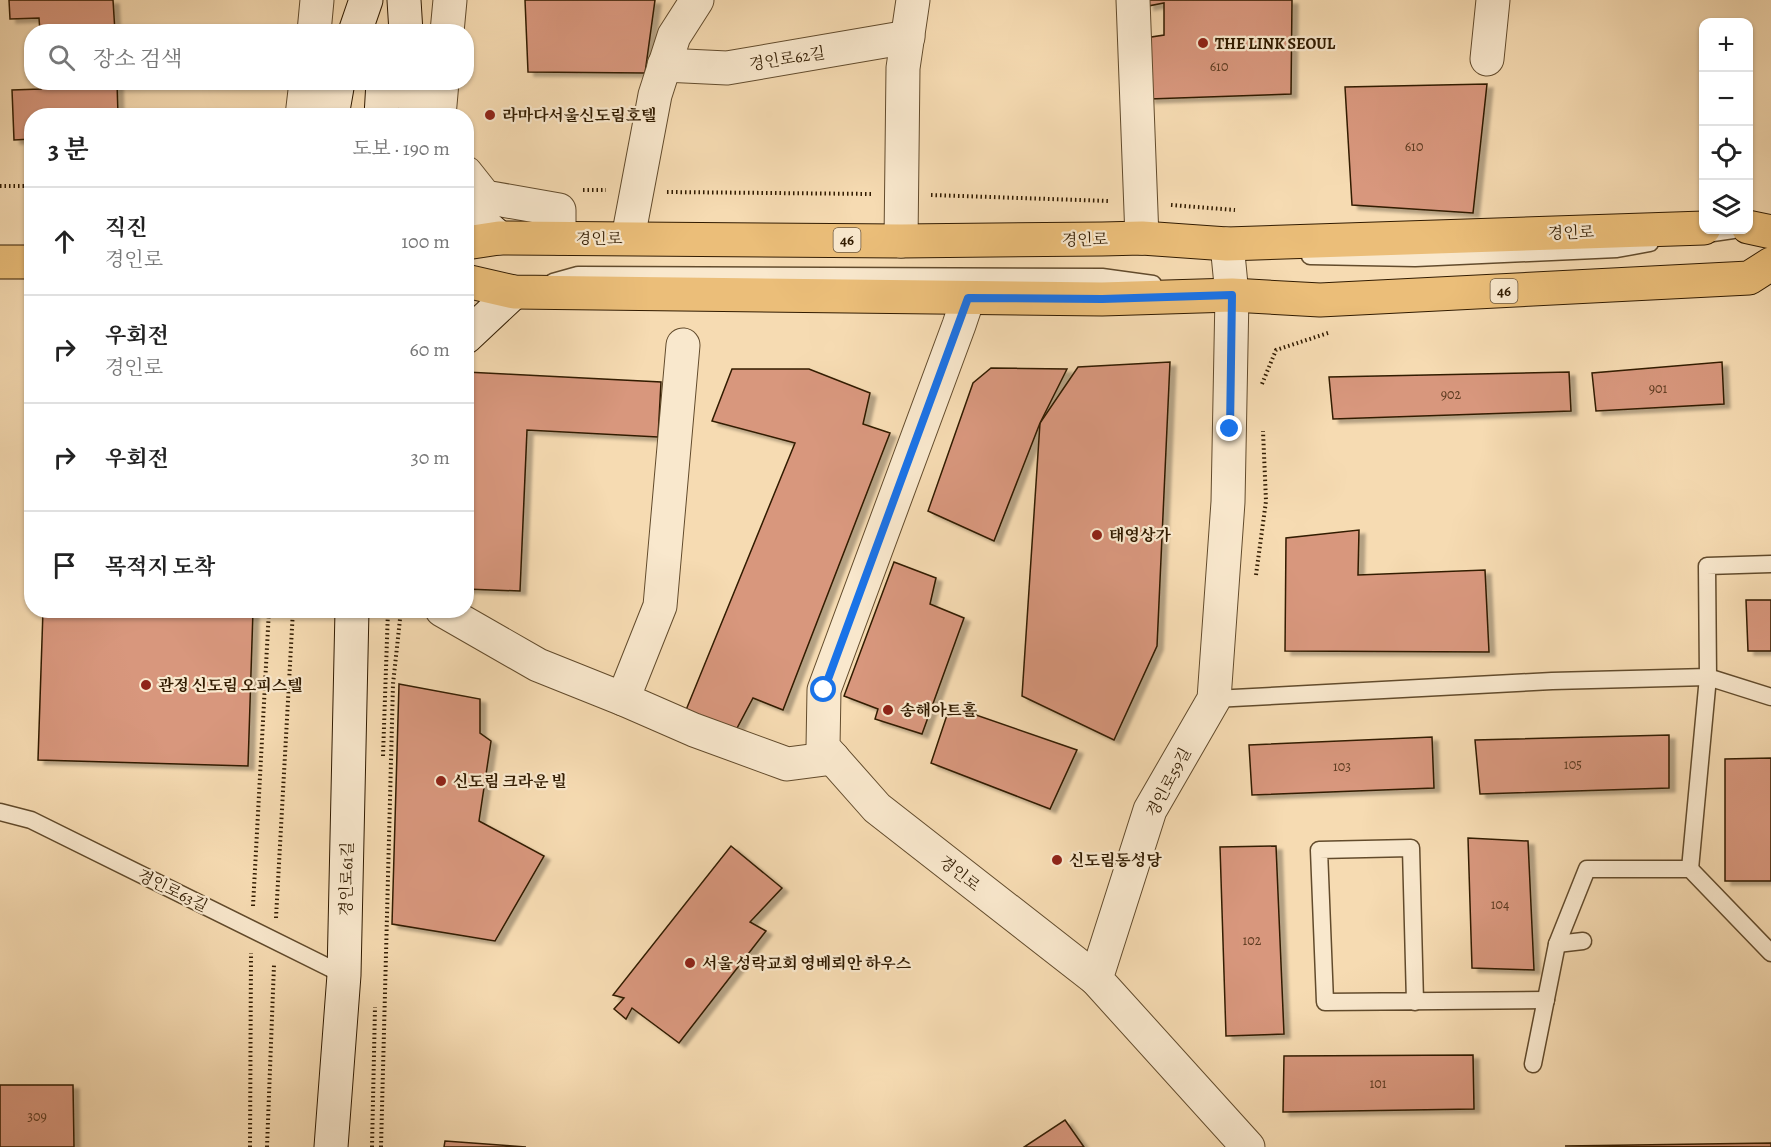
<!DOCTYPE html>
<html lang="ko">
<head>
<meta charset="utf-8">
<style>
	body { margin:0; font-family:Alegreya,"Noto Serif KR",serif; background:#f2f2f2; color:#222 }
	.controls { position:absolute; right:18px; top:18px; display:grid; overflow:hidden; border-radius:12px; box-shadow:0 2px 4px #0004 }
	.controls button { width:54px; height:54px; display:grid; place-items:center; padding:0; border:0; border-bottom:2px solid #e0e0e0; background:#fff; color:#222; font:30px sans-serif }
	.stop { position:absolute; width:18px; height:18px; margin:-14px; border:4px solid #1a73e8; border-radius:50%; background:#fff }
	.stop.end { background:#1a73e8; border-color:#fff; box-shadow:0 2px 6px #0008 }
	.list { margin:0; padding:0; list-style:none }
	h2 { display:flex; justify-content:space-between; align-items:center; height:78px; margin:0; padding:0 24px; font-size:26px }
	h2 small { font-size:20px; font-weight:400; color:#767676 }
	.list li { display:grid; grid-template-columns:39px 1fr auto; gap:18px; align-items:center; box-sizing:border-box; height:108px; padding:0 24px; border-top:2px solid #e0e0e0 }
	.list b { display:block; font-size:22px; white-space:nowrap }
	.list p { margin:0; font-size:20px; white-space:nowrap; color:#767676 }
	.list em { font-size:20px; font-style:normal; color:#767676 }
	.icon { flex:none; width:33px; height:33px; fill:none; stroke:currentColor; stroke-width:2; stroke-linecap:round; stroke-linejoin:round }
	.map { position:relative; flex:none; width:1771px; height:1147px; overflow:hidden }
	.search { position:absolute; background:#fff; box-shadow:0 2px 4px #0004; left:24px; top:24px; width:450px; height:66px; display:flex; align-items:center; gap:15px; box-sizing:border-box; padding:0 21px; border-radius:24px; color:#767676; font-size:22px }
	.panel { position:absolute; background:#fff; box-shadow:0 2px 4px #0004; left:24px; top:108px; width:450px; height:510px; border-radius:24px }
	.map>svg:first-child { display:block }
	.building { fill:#d8977d; stroke:#311b00; stroke-width:1.5; filter:url(#shadow) }
	.lines { fill:none; stroke-linecap:round; stroke-linejoin:round }
	.lane-casing { stroke:#624b2c; stroke-width:19 }
	.street-casing { stroke:#624b2c; stroke-width:35 }
	.secondary-casing { stroke:#311b00; stroke-width:35 }
	.primary-casing { stroke:#311b00; stroke-width:35 }
	.path { stroke:#311b00; stroke-width:4; stroke-dasharray:1.5 3; stroke-linecap:butt }
	.lane { stroke:#f9e8cd; stroke-width:16 }
	.street { stroke:#f9e8cd; stroke-width:33 }
	.secondary { stroke:#f9e8cd; stroke-width:33 }
	.primary { stroke:#ebbe79; stroke-width:33 }
	.route { stroke:#1a73e8; stroke-width:8 }
	.poi-dot { fill:#8f2418; stroke:#f9e8cd; stroke-width:2 }
	.labels { text-anchor:middle; stroke-width:4.5; stroke-linejoin:round; paint-order:stroke }
	.number-label { font-size:14px; fill:#5b3a1f }
	.shield { fill:#f9e8cd; stroke:#6d583e; stroke-width:1.5 }
	.shield-label { font-size:15px; font-weight:bold; fill:#311b00 }
	.poi-label { font-size:16px; font-weight:bold; fill:#311b00; stroke:#f9e8cd; text-anchor:start }
	.street-label { font-size:16px; fill:#311b00; stroke:#f9e8cd }
</style>
</head>
<body>
<div class="map">
<svg width="1771" height="1147" viewBox="0 0 1771 1147">
	<defs>
		<filter id="shadow"><feDropShadow dx="6" dy="4" stdDeviation="1.5" flood-color="#0004"/></filter>
	</defs>
	<rect width="100%" height="100%" fill="#f6dbb2"/>
	<filter id="stains"><feTurbulence type="fractalNoise" baseFrequency=".00333" numOctaves="4"/><feColorMatrix values="0 0 0 0 .2 0 0 0 0 .09 0 0 0 0 .02 0 0 0 .5 -.17"/></filter>
	<radialGradient id="worn" r=".72"><stop offset=".6" stop-color="#630" stop-opacity="0"/><stop offset="1" stop-color="#630" stop-opacity=".3"/></radialGradient>
	<!-- building -->
	<g class="building">
		<path d="M9,0H113L115,32H40L39,18L10,19Z"/>
		<path d="M525,0H655L645,73L528,72Z"/>
		<path d="M1147,0H1292L1291,94L1149,99L1145,38L1164,35V3L1148,6Z"/>
		<path d="M41,82H117L118,116H32V139L14,140L12,90L41,89Z"/>
		<path d="M1487,84L1473,213L1352,205L1345,87Z"/>
		<path d="M1170,362L1157,646L1114,740L1022,696L1040,423L1078,367Z"/>
		<path d="M1722,362L1724,404L1596,411L1592,373Z"/>
		<path d="M991,368L1067,369L1040,423L994,541L928,511L973,383Z"/>
		<path d="M732,369H809L870,393L863,424L890,433L783,710L753,698L736,730L686,710L795,443L712,421Z"/>
		<path d="M466,372L661,382L658,437L527,430L520,591L466,589Z"/>
		<path d="M1569,372L1571,411L1333,419L1329,377Z"/>
		<path d="M1359,530L1358,575L1485,570L1489,652L1285,651L1286,538Z"/>
		<path d="M894,562L936,578L930,604L964,618L922,734L875,719L878,709L844,696Z"/>
		<path d="M1746,600H1771V651H1748Z"/>
		<path d="M43,610H253L248,766L38,760Z"/>
		<path d="M399,684L480,699V733L491,741L479,821L544,856L495,941L392,924Z"/>
		<path d="M950,706L1077,750L1050,809L931,763Z"/>
		<path d="M1669,735V788L1480,794L1475,740Z"/>
		<path d="M1432,737L1434,788L1252,795L1249,745Z"/>
		<path d="M1771,758V881H1725V759Z"/>
		<path d="M1468,838L1528,841L1534,970L1472,968Z"/>
		<path d="M731,846L782,888L750,922L766,931L679,1043L632,1008L626,1019L614,1009L624,998L613,995Z"/>
		<path d="M1276,846L1284,1034L1226,1036L1220,847Z"/>
		<path d="M1473,1055L1474,1109L1283,1112L1284,1056Z"/>
		<path d="M0,1085H73L74,1147H0Z"/>
		<path d="M1065,1120L1084,1147H1024Z"/>
		<path d="M445,1141L526,1147H444Z"/>
		<path d="M1771,1143V1147L1565,1146Z"/>
	</g>
	<g class="lines">
		<defs>
			<g id="lane">
				<path d="M1699,235L1733,230"/>
				<path d="M1310,256L1415,258L1617,249L1650,243"/>
				<path d="M553,282L578,275L1102,277L1153,284"/>
				<path d="M1214,699L1552,681L1708,677L1707,566L1771,564"/>
				<path d="M0,812L31,820L344,975"/>
				<path d="M1690,869L1708,677L1771,697"/>
				<path d="M1557,944L1583,941"/>
				<path d="M1415,1002L1411,848L1319,850L1325,1002L1546,1000"/>
				<path d="M1533,1064L1557,944L1587,869H1690L1771,953"/>
			</g>
			<g id="street">
				<path d="M1133,0L1142,238"/>
				<path d="M314,32L317,0"/>
				<path d="M447,32L450,0"/>
				<path d="M1487,59L1493,0"/>
				<path d="M664,65L727,68L908,37"/>
				<path d="M302,116L306,82"/>
				<path d="M439,116L442,82"/>
				<path d="M466,173L485,197L559,210V238"/>
				<path d="M628,238L655,95L674,36L697,0"/>
				<path d="M901,241L903,68L913,0"/>
				<path d="M1227,244L1232,295L1228,502L1214,699L1150,810L1096,979L1248,1147"/>
				<path d="M968,298L959,325L824,690L823,747L877,808L1096,979"/>
				<path d="M683,345L660,606L623,699L694,730L787,764L833,758"/>
				<path d="M442,610L538,665L623,699"/>
			</g>
			<g id="secondary">
				<path d="M404,0L406,32"/>
				<path d="M355,32L366,0"/>
				<path d="M411,82L416,116"/>
				<path d="M332,116L338,82"/>
				<path d="M381,116L383,82"/>
				<path d="M466,209L499,238"/>
				<path d="M466,337L514,292"/>
				<path d="M331,1147L344,975L352,610"/>
			</g>
			<g id="primary">
				<path d="M1748,227L1771,232"/>
				<path d="M466,243L499,238L901,241L1102,239L1142,238L1227,244L1704,228"/>
				<path d="M0,262H32"/>
				<path d="M466,281L514,292L1102,299L1232,295L1320,300L1749,278L1771,264"/>
			</g>
		</defs>
		<!-- lane casing -->
		<use href="#lane" class="lane-casing"/>
		<!-- street casing -->
		<use href="#street" class="street-casing"/>
		<!-- secondary casing -->
		<use href="#secondary" class="secondary-casing"/>
		<!-- primary casing -->
		<use href="#primary" class="primary-casing"/>
		<!-- path -->
		<g class="path">
			<path d="M0,186H32"/>
			<path d="M583,190H606"/>
			<path d="M667,192L873,194"/>
			<path d="M931,195L1109,201"/>
			<path d="M1171,205L1235,210"/>
			<path d="M1262,384L1276,350L1328,333"/>
			<path d="M1256,575L1266,501L1263,431"/>
			<path d="M383,756L388,610"/>
			<path d="M253,906L269,610"/>
			<path d="M276,918L293,610"/>
			<path d="M250,1147L251,953"/>
			<path d="M267,1147L274,965"/>
			<path d="M372,1147L375,1007"/>
			<path d="M381,1147L393,684L401,610"/>
		</g>
		<!-- lane -->
		<use href="#lane" class="lane"/>
		<!-- street -->
		<use href="#street" class="street"/>
		<!-- secondary -->
		<use href="#secondary" class="secondary"/>
		<!-- primary -->
		<use href="#primary" class="primary"/>
	</g>
	<g class="lines">
		<!-- route -->
		<path class="route" d="M824,690L968,298L1102,299L1232,295L1230,429"/>
	</g>
	<!-- markers -->
	<g class="poi-dot">
		<circle cx="1203" cy="43" r="6"/>
		<circle cx="490" cy="115" r="6"/>
		<circle cx="1097" cy="535" r="6"/>
		<circle cx="146" cy="685" r="6"/>
		<circle cx="888" cy="710" r="6"/>
		<circle cx="441" cy="781" r="6"/>
		<circle cx="1057" cy="860" r="6"/>
		<circle cx="690" cy="963" r="6"/>
	</g>
	<g class="labels">
		<!-- number labels -->
		<g class="number-label">
			<text x="1219" y="71">610</text>
			<text x="1414" y="151">610</text>
			<text x="1658" y="393">901</text>
			<text x="1451" y="399">902</text>
			<text x="1573" y="769">105</text>
			<text x="1342" y="771">103</text>
			<text x="1500" y="909">104</text>
			<text x="1252" y="945">102</text>
			<text x="1378" y="1088">101</text>
			<text x="37" y="1121">309</text>
		</g>
		<!-- shield labels -->
		<g class="shield">
			<rect x="833.5" y="228" width="27" height="24" rx="4.5"/>
			<rect x="1490.5" y="279" width="27" height="24" rx="4.5"/>
		</g>
		<g class="shield-label">
			<text x="847" y="245">46</text>
			<text x="1504" y="296">46</text>
		</g>
		<!-- poi labels -->
		<g class="poi-label">
			<text x="1215" y="49">THE LINK SEOUL</text>
			<text x="502" y="121">라마다서울신도림호텔</text>
			<text x="1109" y="541">태영상가</text>
			<text x="158" y="691">관정 신도림 오피스텔</text>
			<text x="900" y="716">송해아트홀</text>
			<text x="453" y="787">신도림 크라운 빌</text>
			<text x="1069" y="866">신도림동성당</text>
			<text x="702" y="969">서울 성락교회 영베뢰안 하우스</text>
		</g>
		<!-- street labels -->
		<g class="street-label">
			<text transform="translate(787 58) rotate(-9)" y="6">경인로62길</text>
			<text transform="translate(1571 232) rotate(-2)" y="6">경인로</text>
			<text x="599" y="244">경인로</text>
			<text transform="translate(1085 239) rotate(-1)" y="6">경인로</text>
			<text transform="translate(1168 782) rotate(-62)" y="6">경인로59길</text>
			<text transform="translate(960 873) rotate(38)" y="6">경인로</text>
			<text transform="translate(346 879) rotate(-89)" y="6">경인로61길</text>
			<text transform="translate(173 890) rotate(26)" y="6">경인로63길</text>
		</g>
	</g>
	<rect width="100%" height="100%" filter="url(#stains)"/>
	<rect width="100%" height="100%" fill="url(#worn)"/>
</svg>
<div class="controls">
<button>+</button>
<button>−</button>
<button><svg class="icon" aria-label="locate" viewBox="0 0 24 24"><circle cx="12" cy="12" r="6"/><path d="M12 2v4M12 18v4M2 12h4M18 12h4"/></svg></button>
<button><svg class="icon" aria-label="layers" viewBox="0 0 24 24"><path d="M12 4l9 5-9 5-9-5zM3 14l9 5 9-5"/></svg></button>
</div>
<div class="stop" style="left:824px;top:690px"></div>
<div class="stop end" style="left:1230px;top:429px"></div>
<div class="search"><svg class="icon" aria-label="search" viewBox="0 0 24 24"><circle cx="10" cy="10" r="6"/><path d="M15 15l6 6"/></svg>장소 검색</div>
<section class="panel">
<h2>3 분<small>도보 · 190 m</small></h2>
<ul class="list">
<li><svg class="icon" aria-label="ahead" viewBox="0 0 24 24"><path d="M12 20V5M6 11l6-6 6 6"/></svg><div><b>직진</b><p>경인로</p></div><em>100 m</em></li>
<li><svg class="icon" aria-label="right" viewBox="0 0 24 24"><path d="M7 20v-9h11M14 6l5 5-5 5"/></svg><div><b>우회전</b><p>경인로</p></div><em>60 m</em></li>
<li><svg class="icon" aria-label="right" viewBox="0 0 24 24"><path d="M7 20v-9h11M14 6l5 5-5 5"/></svg><div><b>우회전</b></div><em>30 m</em></li>
<li><svg class="icon" aria-label="arrive" viewBox="0 0 24 24"><path d="M6 21V4h12l-3 4 3 4H6"/></svg><div><b>목적지 도착</b></div></li>
</ul>
</section>
</div>
</body>
</html>
